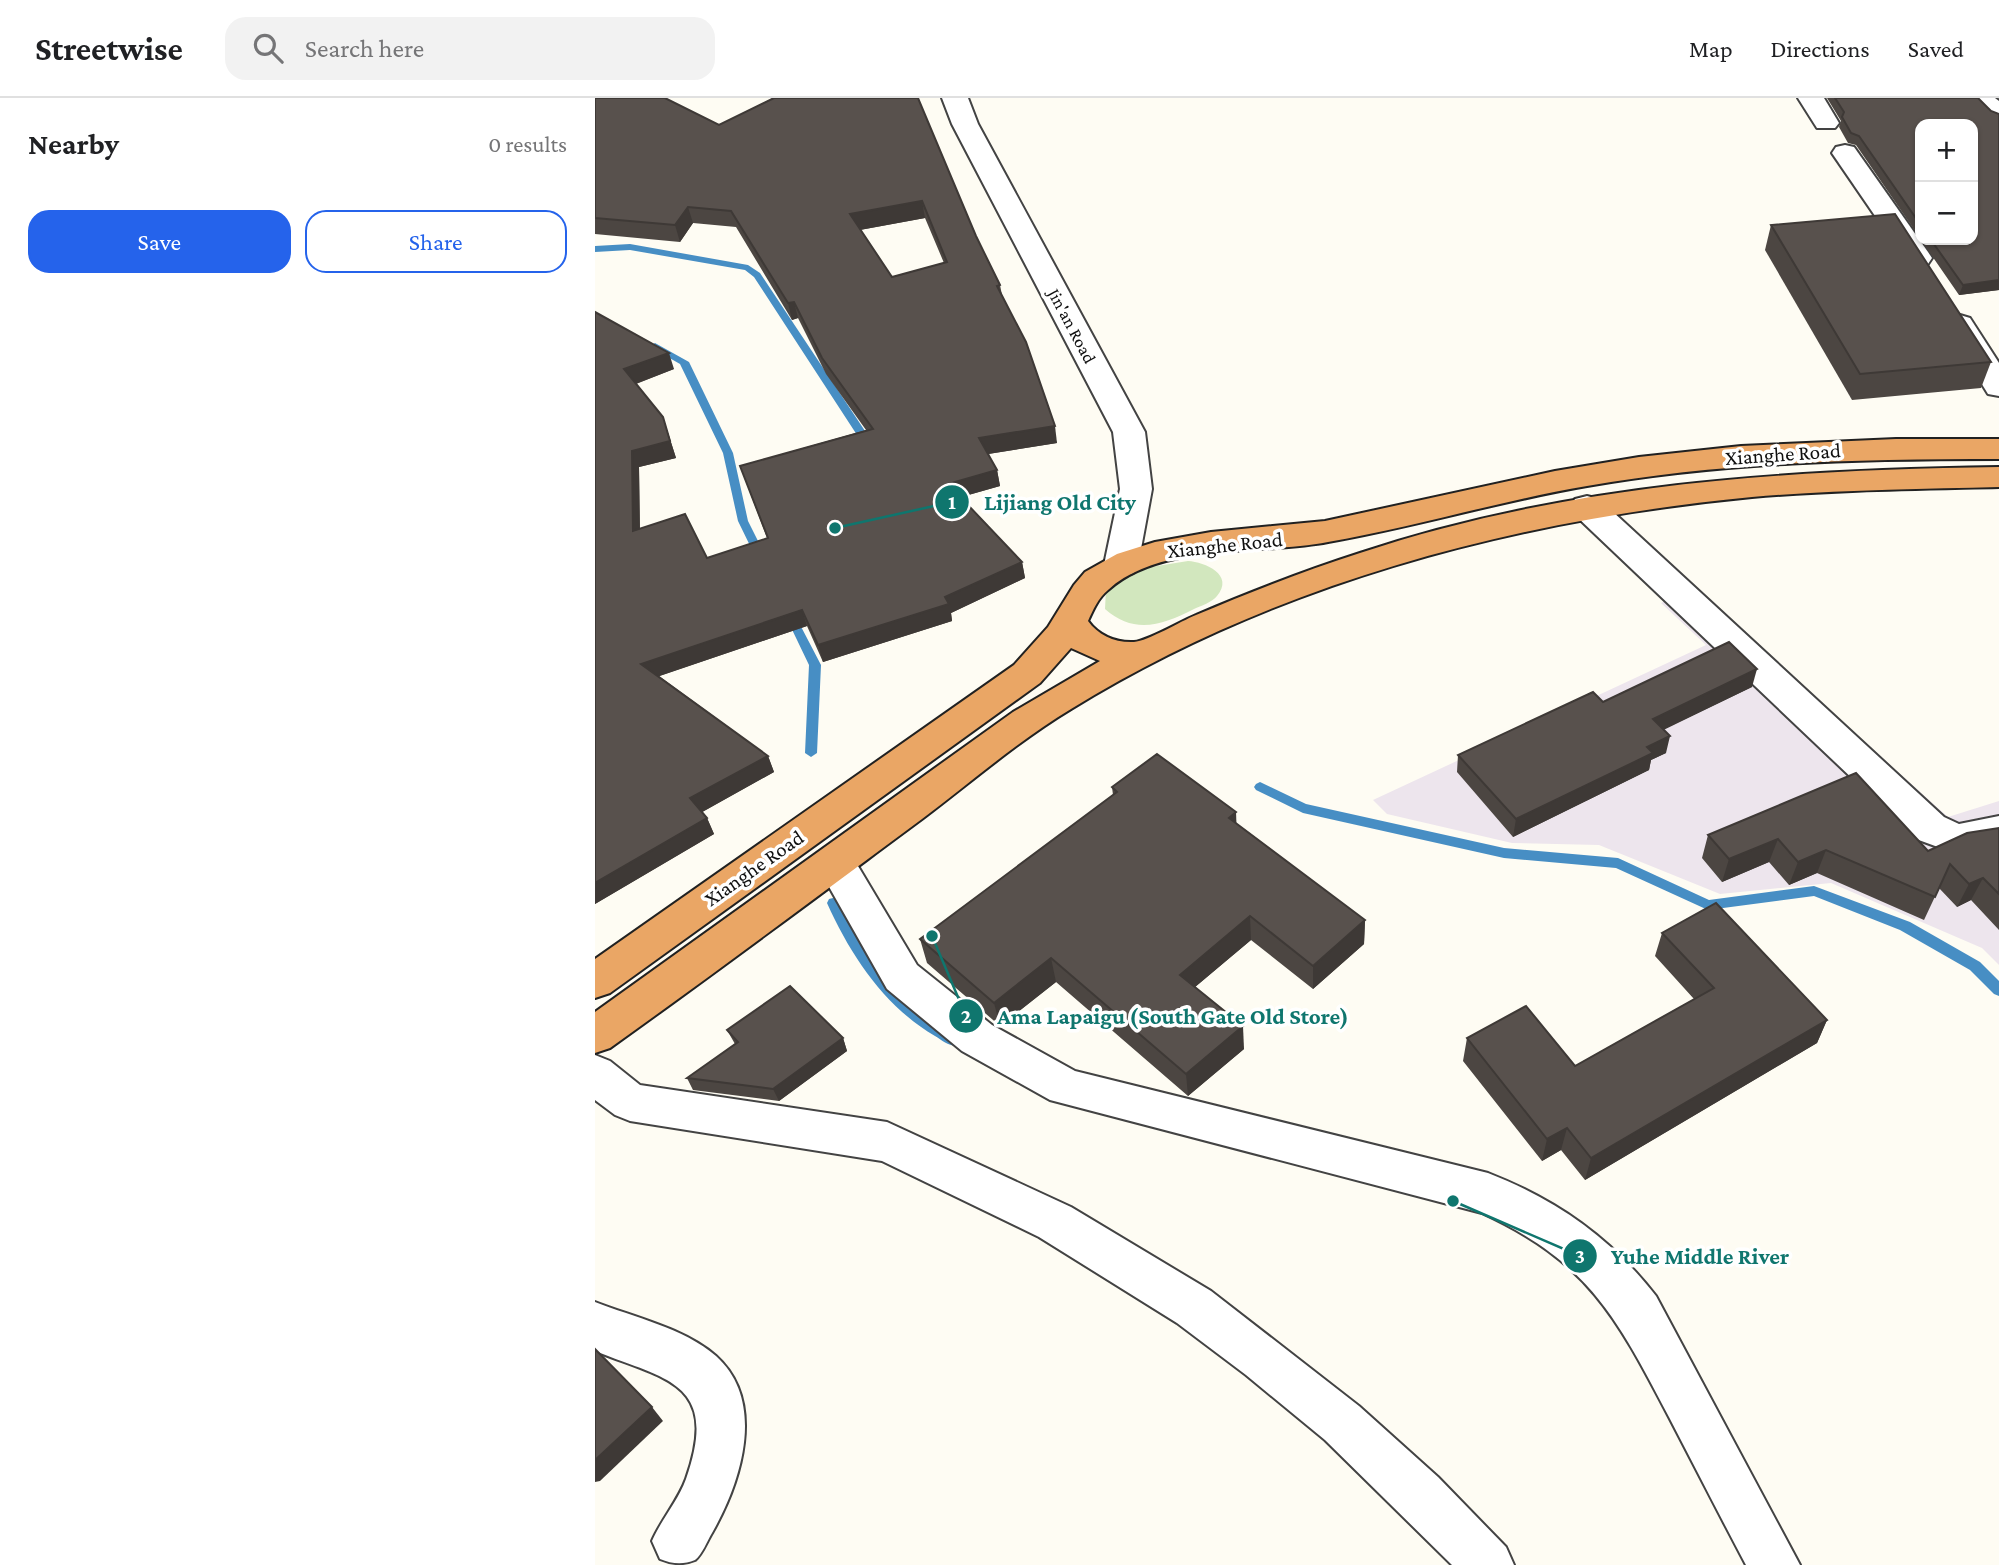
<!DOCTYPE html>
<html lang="en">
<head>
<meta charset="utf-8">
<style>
	body { margin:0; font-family:"Crimson Pro",serif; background:#f2f2f2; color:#202124 }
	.controls { position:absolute; right:21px; top:21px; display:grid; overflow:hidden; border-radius:14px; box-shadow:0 2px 5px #0004 }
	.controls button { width:63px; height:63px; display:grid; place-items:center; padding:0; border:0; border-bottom:2px solid #e0e0e0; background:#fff; color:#202124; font:35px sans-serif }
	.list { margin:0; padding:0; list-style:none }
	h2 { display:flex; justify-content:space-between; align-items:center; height:91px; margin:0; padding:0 28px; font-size:30px }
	h2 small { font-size:23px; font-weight:400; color:#757577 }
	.actions { display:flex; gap:14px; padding:21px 28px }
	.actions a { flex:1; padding:16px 0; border:2px solid #2563eb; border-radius:21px; text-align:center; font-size:24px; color:#2563eb }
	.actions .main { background:#2563eb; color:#fff }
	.icon { flex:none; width:38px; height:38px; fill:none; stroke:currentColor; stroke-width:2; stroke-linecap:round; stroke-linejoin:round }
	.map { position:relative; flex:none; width:1404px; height:1467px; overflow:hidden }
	header { display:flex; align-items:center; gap:42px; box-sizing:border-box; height:98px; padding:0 35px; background:#fff; border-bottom:2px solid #e0e0e0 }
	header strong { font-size:33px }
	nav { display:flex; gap:38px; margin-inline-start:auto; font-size:24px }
	.search { width:490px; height:63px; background:#f2f2f2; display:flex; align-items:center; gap:18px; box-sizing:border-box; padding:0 24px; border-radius:21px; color:#757577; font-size:26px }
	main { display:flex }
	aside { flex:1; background:#fff }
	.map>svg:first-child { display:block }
	.industrial { fill:#ede5ed }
	.green { fill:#d2e7be }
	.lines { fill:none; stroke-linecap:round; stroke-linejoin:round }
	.stream { fill:#478ec4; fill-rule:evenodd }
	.minor-casing { stroke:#434343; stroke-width:4 }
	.highway-casing { stroke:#212121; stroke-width:4 }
	.minor { fill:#fff; fill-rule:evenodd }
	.highway { fill:#eaa665; fill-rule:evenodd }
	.wall { fill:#4c4642; fill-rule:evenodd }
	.shaded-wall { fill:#3e3936 }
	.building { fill:#58514d; stroke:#3e3936; stroke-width:2; fill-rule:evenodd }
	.labels { text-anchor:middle; stroke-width:7; stroke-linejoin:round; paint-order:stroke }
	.far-street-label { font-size:18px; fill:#101010; stroke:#fff }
	.street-label { font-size:21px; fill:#101010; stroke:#fff }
	.leader { fill:none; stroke:#0f766e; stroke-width:2.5 }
	.callout-dot { fill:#0f766e; stroke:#fff; stroke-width:2.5 }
	.mark-label { font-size:21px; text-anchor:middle; font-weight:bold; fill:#fff }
	.callout-label { font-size:23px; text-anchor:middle; font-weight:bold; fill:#0f766e; stroke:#fff; stroke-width:7; stroke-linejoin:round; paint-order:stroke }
</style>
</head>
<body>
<header>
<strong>Streetwise</strong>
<div class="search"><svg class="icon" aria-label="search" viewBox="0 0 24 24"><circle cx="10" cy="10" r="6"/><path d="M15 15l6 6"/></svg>Search here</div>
<nav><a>Map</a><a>Directions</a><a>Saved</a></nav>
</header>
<main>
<aside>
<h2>Nearby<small>0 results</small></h2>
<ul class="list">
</ul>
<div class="actions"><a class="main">Save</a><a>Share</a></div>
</aside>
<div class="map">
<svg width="1404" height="1467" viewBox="0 0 1404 1467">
	<rect width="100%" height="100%" fill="#fefcf3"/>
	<!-- industrial -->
	<path class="industrial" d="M1097,489L1353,719L1404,703V867L1387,850L1236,785L1125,796L1004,747L917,745L792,716L778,702L1111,547L1066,505Z"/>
	<!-- green -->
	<path class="green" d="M593,463C610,464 640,477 622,498C617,504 606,508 599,511C568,527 539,537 510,511L511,491L535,477L556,469Z"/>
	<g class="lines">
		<!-- stream -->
		<g class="stream">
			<path d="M35,146L153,167L165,175L270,333L283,342V346H275L262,337L159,179L150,172L35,152L0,154V148Z"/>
			<path d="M60,245L94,264L138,355L153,423L171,459L170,462H162L143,423L128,355L85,266L57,250L55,248Z"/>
			<path d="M196,515L201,519L226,567L222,655L216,659L210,655L214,567L191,519Z"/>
			<path d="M665,684L711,706L909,750L1023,760L1114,802L1219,788L1315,824L1385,864L1404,883V898L1399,896L1375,872L1305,832L1219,798L1113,812L1021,770L909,760L708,715L661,692L659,689L661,686Z"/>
			<path d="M238,800L242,801C273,863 305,904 365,939L367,943L365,947C356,950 348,943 340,938C289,908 256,858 232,805L234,801Z"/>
		</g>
		<defs>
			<g id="minor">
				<path d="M347,0H373L383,26L550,334L557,391L543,467L538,475L526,478L514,475L509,467L525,391L518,334L357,26Z"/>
				<path d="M1203,0H1229L1244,25L1240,30H1222Z"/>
				<path d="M1372,0H1400L1404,3V24L1395,21Z"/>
				<path d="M1250,47L1259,49L1333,154L1337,160L1333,166L1323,168L1313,166L1237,55L1241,49Z"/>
				<path d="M1365,217L1375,220L1404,265V298L1393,296L1350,226L1355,220Z"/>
				<path d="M992,398L1004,401L1349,719L1364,726L1404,718V748L1362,756L1321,741L980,417L976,409L980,401Z"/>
				<path d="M240,749L254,753L322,867L397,927L480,973L893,1075C962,1102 1016,1140 1061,1198L1205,1467H1151C1125,1418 1100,1369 1074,1319C1022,1220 994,1164 887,1115L455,1002L367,953L292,891L220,764L226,753Z"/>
				<path d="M0,957L15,963L45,987L292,1024L476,1109L616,1193L764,1308L843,1379L911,1449L919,1467H857L730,1342L651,1277L582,1225L444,1139L287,1063L35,1023L20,1017L0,1002Z"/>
				<path d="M0,1204C38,1219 89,1230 121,1258C172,1304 146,1384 117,1435C112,1443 107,1457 100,1462C88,1467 77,1466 65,1461L57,1443C66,1422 83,1403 91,1381C125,1284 72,1282 0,1253Z"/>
			</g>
			<path id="highway" d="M1301,341H1404V361C1266,361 1128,364 992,388C904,403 820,429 733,444C667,457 565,444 513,492C503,500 498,512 493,523C503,537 520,545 539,544C553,543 586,523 601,517C655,494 709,473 765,455C971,386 1189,372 1404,369V389C1322,391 1239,392 1157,399C919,422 681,485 476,611C423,643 376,684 327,721C223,798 120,875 15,950L0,955V914L418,614L505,563L476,550L445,585L15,895L0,900V861L419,567L453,529L479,487L490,474L522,456L560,444L616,434L730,423L960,373L1044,359L1146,348Z"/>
		</defs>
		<!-- minor casing -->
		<use href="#minor" class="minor-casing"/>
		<!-- highway casing -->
		<use href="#highway" class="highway-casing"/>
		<!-- minor -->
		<use href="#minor" class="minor"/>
		<!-- highway -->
		<use href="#highway" class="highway"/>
	</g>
	<!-- wall -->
	<g class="wall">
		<path d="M0,0L124,27L178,0H323L381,138L405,187L407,197L462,345L393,356L402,372L405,388L366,399L427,464L430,480L356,515L357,523L228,564L212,528L64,578L173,658L179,674L107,714L112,720L119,736L0,806V214L79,271L41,286L68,319L81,360L44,369L45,431L112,460L172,440L145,368L271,332L231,276L203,220L197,222L141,129L98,125L85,144L0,136ZM330,120L349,165L297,179L265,132Z"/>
		<path d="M1232,0H1383L1396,13L1404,16V192L1364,197L1326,142H1378L1325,26V140L1261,47L1253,45L1244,29L1246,23Z"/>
		<path d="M1176,127L1396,264L1386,290L1257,302L1170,152Z"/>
		<path d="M1157,589L1069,631L1071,655L1056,662L1054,672L918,739L862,674L863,657L1008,604Z"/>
		<path d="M1261,675L1333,753L1404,730V832L1376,802L1362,809L1344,790L1329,822L1222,775L1194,787L1174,764L1127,784L1107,760L1113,737Z"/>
		<path d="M517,689L641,725L770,822L769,846L718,891L656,842L600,889L649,951L593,998L461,884L405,928L332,865L325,841L518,697Z"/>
		<path d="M1067,835L1232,922L1222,945L990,1082L966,1052L947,1063L868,963L872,940L980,968L1099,901L1060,858Z"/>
		<path d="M132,932L248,940L252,953L184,1003L98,992L92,980L140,946Z"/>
	</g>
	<!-- shaded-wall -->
	<g class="shaded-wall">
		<path d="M327,103L330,120L259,133L255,116Z"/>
		<path d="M93,109L98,125L85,144L80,127Z"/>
		<path d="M1404,182V192L1364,197L1368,187Z"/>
		<path d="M199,204L203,220L197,222L193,205Z"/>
		<path d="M74,255L79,271L35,288L29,271Z"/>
		<path d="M68,319L81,360L44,369L45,449L38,433L37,353Z"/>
		<path d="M460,328L462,345L387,357L384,340Z"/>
		<path d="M402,372L405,388L356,402L353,386Z"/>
		<path d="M427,464L430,480L356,515L357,523L228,564L223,547L350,499Z"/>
		<path d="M207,512L212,528L53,582L46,566Z"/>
		<path d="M1162,571L1157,589L1054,639L1058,621Z"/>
		<path d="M1075,638L1071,655L1056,662L1054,672L918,739L921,721L1052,649Z"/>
		<path d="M173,658L179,674L102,717L95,700Z"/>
		<path d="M641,714L642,739L634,720Z"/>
		<path d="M112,720L119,736L0,806V785Z"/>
		<path d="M1183,741L1174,764L1127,784L1134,761Z"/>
		<path d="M1231,752L1222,775L1194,787L1203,764Z"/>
		<path d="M1388,780L1376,802L1362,809L1374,786Z"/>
		<path d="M655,818L656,842L587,900L585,877Z"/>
		<path d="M770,822L769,846L718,891V868Z"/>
		<path d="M456,860L461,884L405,928L399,905Z"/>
		<path d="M1232,922L1222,945L990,1082L996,1060Z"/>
		<path d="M648,928L649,951L593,998L591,976Z"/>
		<path d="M248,940L252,953L184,1003L178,991Z"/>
		<path d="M972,1030L966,1052L947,1063L952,1041Z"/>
		<path d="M57,1309L68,1323L5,1383L0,1384V1362Z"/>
	</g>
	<!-- building -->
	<g class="building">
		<path d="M0,0H70L124,27L179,0H323L381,138L405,187L402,188L431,244L460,328L384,340L402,372L353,386L427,464L350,499L354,506L223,547L207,512L46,566L173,658L95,700L112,720L0,785V214L74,255L29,271L68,319L75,343L37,353L38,433L90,416L112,460L173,440L145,368L278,331L227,260L199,204L193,205L136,113L93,109L80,127L0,120ZM327,103L352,164L297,179L255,116Z"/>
		<path d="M1240,0H1383L1396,13L1404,16V182L1368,187L1336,142H1378V26H1325V126L1264,38L1256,35L1247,19L1249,14Z"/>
		<path d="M1300,116L1396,264L1265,276L1176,127Z"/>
		<path d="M1134,544L1162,571L1058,621L1075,638L1052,649L1058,655L921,721L863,657L998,594L1008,604Z"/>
		<path d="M562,656L641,714L634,720L770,822L718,868L655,818L585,877L648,928L591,976L456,860L399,905L325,841L522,694L517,689Z"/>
		<path d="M1261,675L1333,753L1372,735L1404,730V796L1388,780L1374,786L1355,766L1340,799L1231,752L1203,764L1183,741L1134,761L1113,737Z"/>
		<path d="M1121,805L1232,922L996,1060L972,1030L952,1041L872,940L931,908L980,968L1119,890L1067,835Z"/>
		<path d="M195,888L248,940L178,991L92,980L143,944L132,932Z"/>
		<path d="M0,1251L57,1309L0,1362Z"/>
	</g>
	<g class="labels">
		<!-- far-street labels -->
		<g class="far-street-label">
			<text transform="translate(477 228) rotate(62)" y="6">Jin'an Road</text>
		</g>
		<!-- street labels -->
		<g class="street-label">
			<text transform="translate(1188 356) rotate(-4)" y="7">Xianghe Road</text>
			<text transform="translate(630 447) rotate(-6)" y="7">Xianghe Road</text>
			<text transform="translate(159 770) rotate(-35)" y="7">Xianghe Road</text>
		</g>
	</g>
	<!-- callouts -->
	<path class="leader" d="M240 430L357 404M337 838L371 918M858 1103L985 1158"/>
	<g class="callout-dot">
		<circle cx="240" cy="430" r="7"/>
		<circle cx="337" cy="838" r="7"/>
		<circle cx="858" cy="1103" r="7"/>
		<circle cx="357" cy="404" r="18"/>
		<circle cx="371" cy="918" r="18"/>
		<circle cx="985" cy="1158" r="18"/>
	</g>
	<g class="mark-label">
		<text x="357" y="411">1</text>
		<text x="371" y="925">2</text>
		<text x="985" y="1165">3</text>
	</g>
	<g class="callout-label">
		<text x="465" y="412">Lijiang Old City</text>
		<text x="578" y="926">Ama Lapaigu (South Gate Old Store)</text>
		<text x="1105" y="1166">Yuhe Middle River</text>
	</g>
</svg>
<div class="controls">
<button>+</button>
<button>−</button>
</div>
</div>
</main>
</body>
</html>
